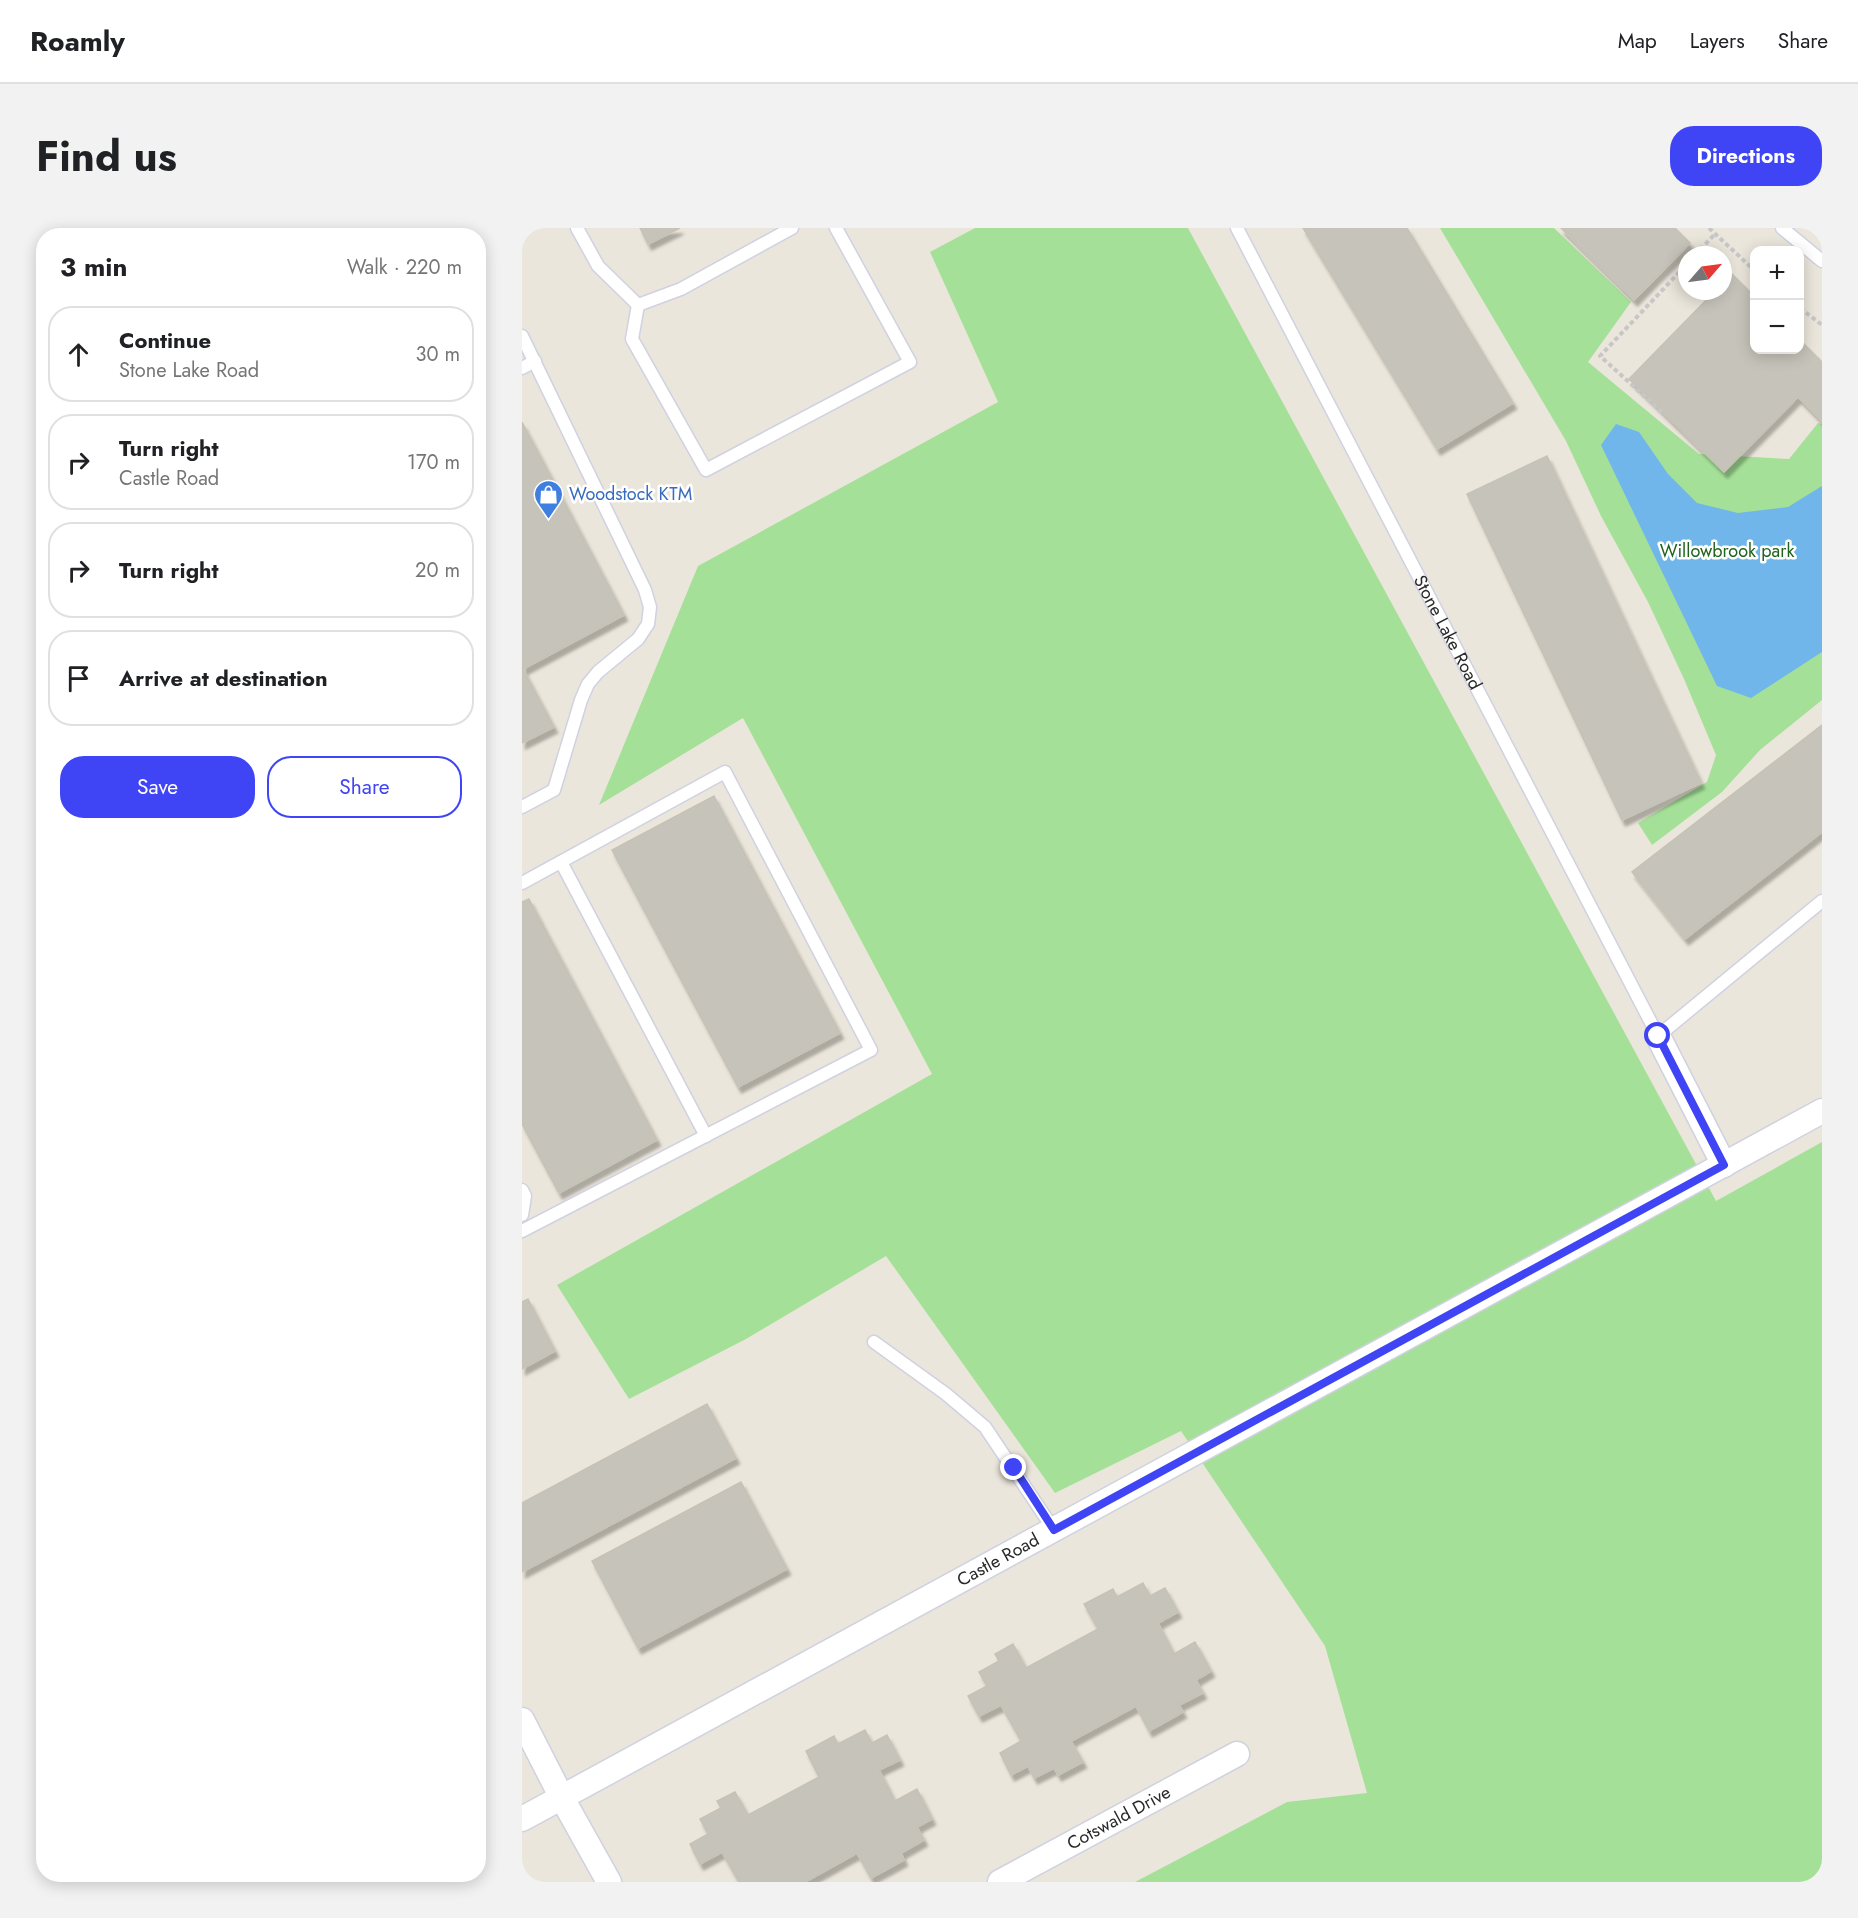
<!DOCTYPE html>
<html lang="en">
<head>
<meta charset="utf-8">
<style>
	body { margin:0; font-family:Jost,sans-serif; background:#f2f2f2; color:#202124 }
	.controls { position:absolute; right:18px; top:18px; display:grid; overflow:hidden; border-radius:12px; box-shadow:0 3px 15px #0003 }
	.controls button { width:54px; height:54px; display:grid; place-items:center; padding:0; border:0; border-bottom:2px solid #e0e0e0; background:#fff; color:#202124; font:30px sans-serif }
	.compass { position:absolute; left:1156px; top:18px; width:54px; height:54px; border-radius:50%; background:#fff; box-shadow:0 3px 15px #0003; rotate:62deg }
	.stop { position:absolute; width:18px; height:18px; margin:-14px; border:4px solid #3f44f4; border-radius:50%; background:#fff }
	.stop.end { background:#3f44f4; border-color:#fff; box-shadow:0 2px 6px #0008 }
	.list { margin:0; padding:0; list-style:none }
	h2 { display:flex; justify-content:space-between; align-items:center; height:78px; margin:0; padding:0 24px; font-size:26px }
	h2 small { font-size:20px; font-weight:400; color:#757577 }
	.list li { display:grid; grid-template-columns:39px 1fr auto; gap:18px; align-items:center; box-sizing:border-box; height:96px; margin:0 12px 12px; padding:0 12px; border:2px solid #e0e0e0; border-radius:24px }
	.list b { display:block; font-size:22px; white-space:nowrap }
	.list p { margin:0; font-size:20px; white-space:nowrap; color:#757577 }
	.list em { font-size:20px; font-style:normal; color:#757577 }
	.actions { display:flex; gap:12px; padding:18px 24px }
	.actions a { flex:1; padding:14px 0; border:2px solid #3f44f4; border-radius:24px; text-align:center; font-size:21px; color:#3f44f4 }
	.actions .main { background:#3f44f4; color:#fff }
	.icon { flex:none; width:33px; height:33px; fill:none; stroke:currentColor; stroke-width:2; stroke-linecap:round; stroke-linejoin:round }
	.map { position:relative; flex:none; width:1300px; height:1654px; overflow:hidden; border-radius:24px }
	header { display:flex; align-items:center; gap:36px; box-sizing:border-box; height:84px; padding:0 30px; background:#fff; border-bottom:2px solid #e0e0e0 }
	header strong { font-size:28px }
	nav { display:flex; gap:33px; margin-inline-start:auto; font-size:21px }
	.intro { display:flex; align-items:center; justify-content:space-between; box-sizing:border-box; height:144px; padding:0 36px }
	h1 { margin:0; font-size:42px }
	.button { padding:15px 27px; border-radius:24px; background:#3f44f4; color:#fff; font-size:21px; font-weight:700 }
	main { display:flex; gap:36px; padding:0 36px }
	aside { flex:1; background:#fff; border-radius:24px; box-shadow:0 3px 15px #0003 }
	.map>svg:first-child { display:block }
	.green { fill:#a5e098 }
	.water { fill:#70b6ea }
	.building { fill:#c6c3ba; stroke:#c6c2b5; stroke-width:1.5; filter:url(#shadow) }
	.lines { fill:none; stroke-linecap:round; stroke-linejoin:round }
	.lane-casing { stroke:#d0d1e1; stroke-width:15 }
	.street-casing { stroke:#d0d1e1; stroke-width:27 }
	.path { stroke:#c7c7c7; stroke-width:4; stroke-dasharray:4.5 3; stroke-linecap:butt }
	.lane { stroke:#fff; stroke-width:12 }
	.street { stroke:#fff; stroke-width:24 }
	.route { stroke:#3f44f4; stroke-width:8 }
	.labels { text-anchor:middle; stroke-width:5; stroke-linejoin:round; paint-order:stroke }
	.shop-label { font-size:18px; fill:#366cbe; stroke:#fff; text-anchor:start }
	.park-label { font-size:18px; fill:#1f631c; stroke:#fff }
	.street-label { font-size:18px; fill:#292929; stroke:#fff }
</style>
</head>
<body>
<header>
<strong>Roamly</strong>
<nav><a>Map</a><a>Layers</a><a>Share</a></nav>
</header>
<div class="intro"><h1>Find us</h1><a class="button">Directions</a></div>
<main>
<aside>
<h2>3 min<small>Walk · 220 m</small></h2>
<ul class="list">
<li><svg class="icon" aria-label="ahead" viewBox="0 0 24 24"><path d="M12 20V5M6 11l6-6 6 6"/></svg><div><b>Continue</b><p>Stone Lake Road</p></div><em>30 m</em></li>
<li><svg class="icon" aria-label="right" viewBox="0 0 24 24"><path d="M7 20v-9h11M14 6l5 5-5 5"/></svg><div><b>Turn right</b><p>Castle Road</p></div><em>170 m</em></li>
<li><svg class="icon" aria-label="right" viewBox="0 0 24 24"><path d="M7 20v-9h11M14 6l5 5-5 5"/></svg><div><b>Turn right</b></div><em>20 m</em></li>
<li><svg class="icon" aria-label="arrive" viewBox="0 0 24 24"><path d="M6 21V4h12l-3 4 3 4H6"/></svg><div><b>Arrive at destination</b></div></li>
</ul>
<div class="actions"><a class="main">Save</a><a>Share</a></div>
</aside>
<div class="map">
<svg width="1300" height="1654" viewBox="0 0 1300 1654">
	<defs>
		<filter id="shadow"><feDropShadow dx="3.5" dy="6" stdDeviation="1.5" flood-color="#0004"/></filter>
	</defs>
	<rect width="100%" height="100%" fill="#ebe6db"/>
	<!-- green -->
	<g class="green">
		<path d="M453,0H666L1194,973L1300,914V1654H613L765,1574L845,1565L803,1418L659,1203L533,1265L364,1028L224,1111L107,1171L35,1057L410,846L221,490L77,577L176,338L476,174L408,24Z"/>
		<path d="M918,0H1032L1109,74L1066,134L1177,226L1267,231L1296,195L1300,196V472L1238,522L1200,564L1130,617L1116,595L1185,554L1194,527L1162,451L1126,374L1079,288L1044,213Z"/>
	</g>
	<!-- water -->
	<path class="water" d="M1094,196L1117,204L1146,246L1175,275L1216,285L1266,279L1300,258V424L1229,470L1195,458L1079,217Z"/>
	<!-- building -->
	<g class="building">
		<path d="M118,0H158L126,16Z"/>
		<path d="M781,0H885L991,175L915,221Z"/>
		<path d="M1039,0H1153L1168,15L1112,72Z"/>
		<path d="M1210,46L1232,68V122H1278V112L1300,134V193L1276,169L1202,244L1107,151L1193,63H1201V55Z"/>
		<path d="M0,194L102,387L1,441L32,499L0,515Z"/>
		<path d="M1025,228L1179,555L1100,592L945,266Z"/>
		<path d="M1300,497V604L1163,711L1110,644Z"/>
		<path d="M192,568L318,805L216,859L90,622Z"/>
		<path d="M7,671L135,912L37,965L0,896V674Z"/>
		<path d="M6,1071L33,1123L0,1141V1074Z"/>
		<path d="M185,1176L214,1230L0,1344V1275Z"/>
		<path d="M219,1254L265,1341L116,1420L70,1333Z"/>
		<path d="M621,1355L628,1368L643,1360L656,1384L636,1395L652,1426L673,1414L689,1443L674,1452L681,1465L657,1477L661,1484L627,1503L614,1478L549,1513L561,1534L536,1547L532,1540L512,1550L506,1538L489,1547L478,1525L499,1513L479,1477L457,1488L446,1468L465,1458L457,1444L477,1433L473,1426L491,1416L504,1440L576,1401L562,1376L591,1361L595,1369Z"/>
		<path d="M343,1502L350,1515L365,1507L378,1532L357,1542L373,1573L395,1561L410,1591L395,1599L402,1612L379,1625L382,1632L349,1650L335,1625L283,1654H217L200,1624L178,1636L168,1616L186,1606L178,1591L199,1580L195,1573L213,1564L226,1587L297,1549L284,1523L312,1508L316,1516Z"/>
	</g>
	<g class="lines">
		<defs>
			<g id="lane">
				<path d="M55,0L76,38L116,77L159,61L270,0"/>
				<path id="s1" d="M715,0L1136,808L1300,673"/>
				<path d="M1260,0L1300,33"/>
				<path d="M116,77L110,111L184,242L388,134L314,0"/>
				<path d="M0,108L123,362L128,379L126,396L116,411L76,444L66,456L59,472L32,562L0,579"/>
				<path d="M0,140L13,133"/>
				<path d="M39,634L184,908"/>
				<path d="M0,655L203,544L349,822L0,1003"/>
				<path d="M0,962L3,968L0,987"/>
				<path d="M352,1114L424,1166L463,1199L532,1302"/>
			</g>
			<g id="street">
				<path d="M1136,808L1202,937"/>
				<path d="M0,1492L40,1570L87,1654"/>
				<path id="s2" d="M0,1591L1300,883"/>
				<path id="s3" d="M478,1654L715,1526"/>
			</g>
		</defs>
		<!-- lane casing -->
		<use href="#lane" class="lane-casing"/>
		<!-- street casing -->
		<use href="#street" class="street-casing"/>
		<!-- path -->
		<g class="path">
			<path d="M1187,0L1232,42"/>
			<path d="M1173,27L1193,6"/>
			<path d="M1278,80L1300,97"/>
			<path d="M1140,184L1078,128L1165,36"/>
		</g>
		<!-- lane -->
		<use href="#lane" class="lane"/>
		<!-- street -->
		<use href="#street" class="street"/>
	</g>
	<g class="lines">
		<!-- route -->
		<path class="route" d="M492,1240L532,1302L1202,937L1136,808"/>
	</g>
	<!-- icons -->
	<defs>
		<symbol id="shop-pin" viewBox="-11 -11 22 30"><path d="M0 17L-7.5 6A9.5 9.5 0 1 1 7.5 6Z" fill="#3f7fe0" stroke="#fff"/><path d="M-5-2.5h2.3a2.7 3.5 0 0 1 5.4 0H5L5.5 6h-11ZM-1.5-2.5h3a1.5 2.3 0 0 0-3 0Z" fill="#fff"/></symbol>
	</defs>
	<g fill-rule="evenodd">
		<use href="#shop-pin" x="10" y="250" width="33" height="45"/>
	</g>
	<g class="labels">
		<!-- shop labels -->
		<g class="shop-label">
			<text x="47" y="272">Woodstock KTM</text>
		</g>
		<!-- park labels -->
		<g class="park-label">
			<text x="1205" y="329">Willowbrook park</text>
		</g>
		<!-- street labels -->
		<g class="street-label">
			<text dy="6" stroke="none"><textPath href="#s1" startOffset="456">Stone Lake Road</textPath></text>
			<text dy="6" stroke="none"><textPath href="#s2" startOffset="542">Castle Road</textPath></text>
			<text dy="6" stroke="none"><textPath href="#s3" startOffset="135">Cotswald Drive</textPath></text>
		</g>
	</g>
</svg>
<div class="controls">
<button>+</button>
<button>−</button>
</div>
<svg class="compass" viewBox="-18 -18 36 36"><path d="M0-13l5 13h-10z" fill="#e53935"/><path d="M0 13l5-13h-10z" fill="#757577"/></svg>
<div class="stop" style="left:1136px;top:808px"></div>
<div class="stop end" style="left:492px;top:1240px"></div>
</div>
</main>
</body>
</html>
